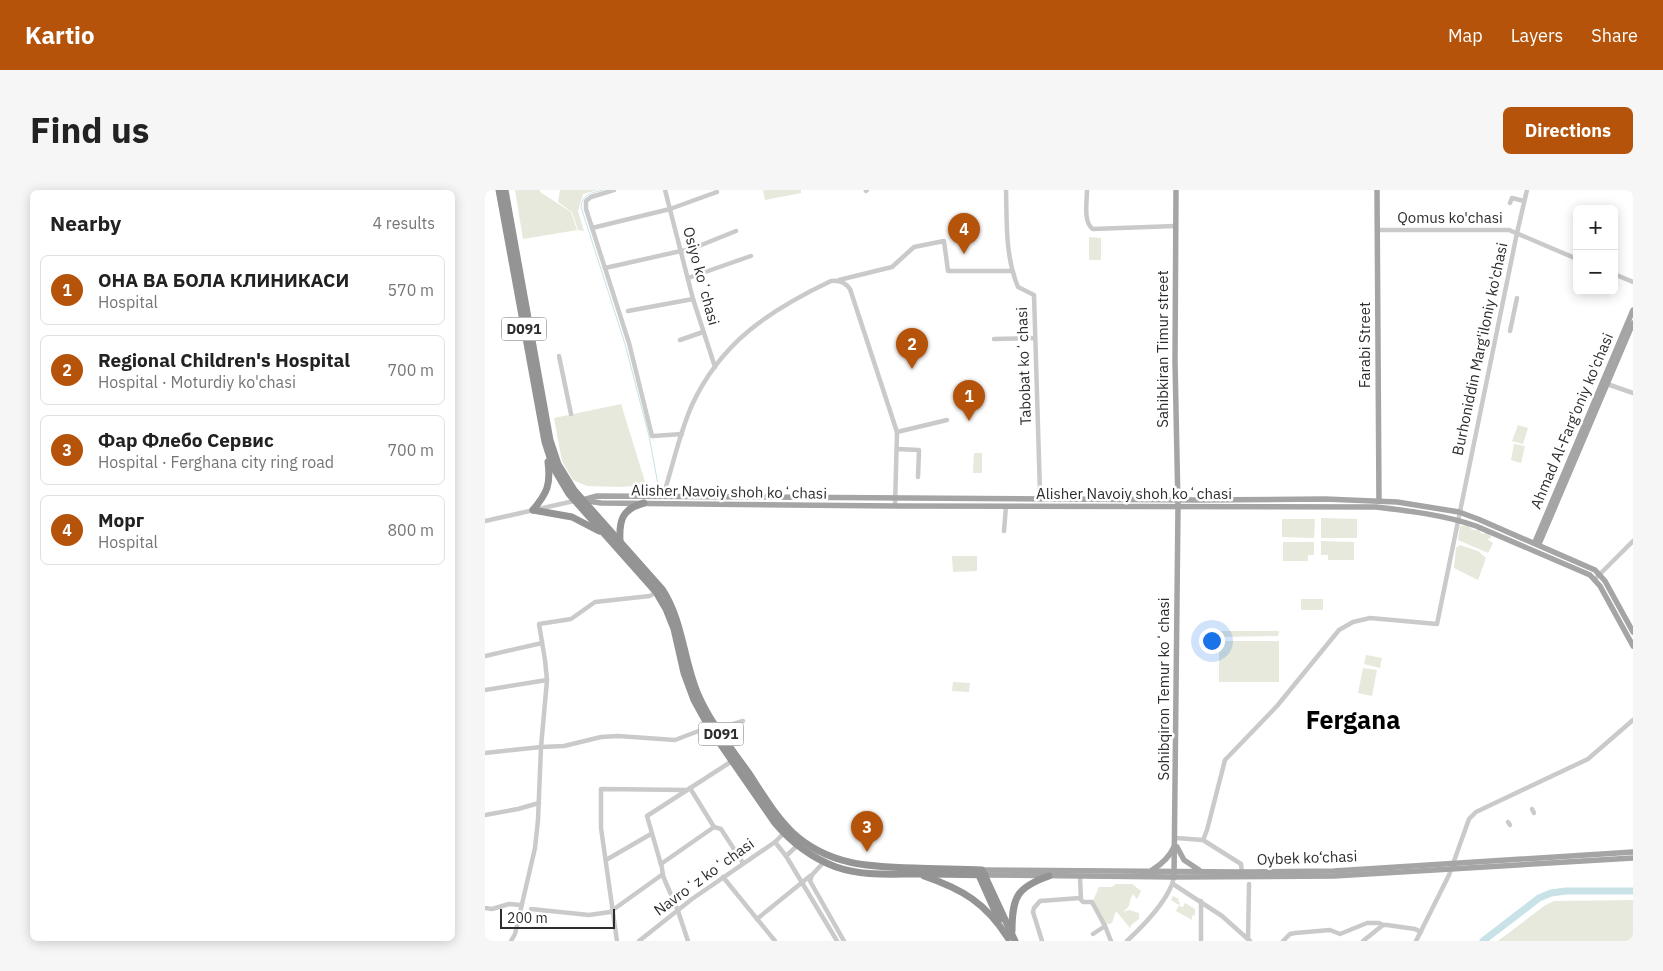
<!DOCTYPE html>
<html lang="en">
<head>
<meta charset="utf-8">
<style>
	body { margin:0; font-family:"IBM Plex Sans",sans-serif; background:#f6f6f6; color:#222 }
	.controls { position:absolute; right:15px; top:15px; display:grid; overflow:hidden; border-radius:8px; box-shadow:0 2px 12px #0003 }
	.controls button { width:45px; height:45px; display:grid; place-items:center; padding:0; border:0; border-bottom:1px solid #e0e0e0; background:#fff; color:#222; font:25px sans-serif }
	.scale { position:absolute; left:15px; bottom:12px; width:115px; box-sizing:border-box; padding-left:5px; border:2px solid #2d2d2d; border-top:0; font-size:14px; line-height:18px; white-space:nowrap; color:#2d2d2d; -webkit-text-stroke:4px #fff; paint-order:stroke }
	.you { position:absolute; left:726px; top:450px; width:18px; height:18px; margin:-12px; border:4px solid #fff; border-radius:50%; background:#1a73e8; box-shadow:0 0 0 8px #1a73e833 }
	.badge { display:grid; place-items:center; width:32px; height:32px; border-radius:50%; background:#b45309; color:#fff; font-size:16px; font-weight:700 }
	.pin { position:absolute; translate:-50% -41px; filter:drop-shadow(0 1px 2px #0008) }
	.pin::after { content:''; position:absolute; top:26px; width:18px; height:15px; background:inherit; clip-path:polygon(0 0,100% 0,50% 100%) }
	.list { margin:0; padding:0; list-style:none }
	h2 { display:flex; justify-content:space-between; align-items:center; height:65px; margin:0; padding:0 20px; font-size:21px }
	h2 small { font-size:16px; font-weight:400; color:#767676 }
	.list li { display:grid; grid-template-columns:32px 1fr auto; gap:15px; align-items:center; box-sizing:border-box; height:70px; margin:0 10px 10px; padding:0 10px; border:1px solid #e0e0e0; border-radius:8px }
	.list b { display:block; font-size:19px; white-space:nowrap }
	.list p { margin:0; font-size:16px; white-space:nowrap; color:#767676 }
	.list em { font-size:16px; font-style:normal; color:#767676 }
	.map { position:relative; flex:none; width:1148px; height:751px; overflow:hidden; border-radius:8px }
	header { display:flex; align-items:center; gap:30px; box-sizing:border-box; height:70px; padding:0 25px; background:#b45309; color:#fff }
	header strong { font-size:24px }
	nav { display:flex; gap:28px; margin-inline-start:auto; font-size:18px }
	.intro { display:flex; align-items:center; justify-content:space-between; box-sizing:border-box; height:120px; padding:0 30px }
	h1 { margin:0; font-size:35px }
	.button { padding:12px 22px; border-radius:8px; background:#b45309; color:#fff; font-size:18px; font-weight:700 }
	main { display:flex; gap:30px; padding:0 30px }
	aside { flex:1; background:#fff; border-radius:8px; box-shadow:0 2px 12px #0003 }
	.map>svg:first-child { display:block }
	.green { fill:#e6e9db }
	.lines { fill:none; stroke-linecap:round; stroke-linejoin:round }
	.stream { stroke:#c8e2e8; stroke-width:1 }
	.river { stroke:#c8e2e8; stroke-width:7 }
	.minor { stroke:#cacaca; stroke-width:4.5 }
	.major { stroke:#a5a5a5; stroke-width:5.5 }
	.highway { stroke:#949494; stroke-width:7 }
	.labels { text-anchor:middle; stroke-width:5; stroke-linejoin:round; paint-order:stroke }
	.shield { fill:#fff; stroke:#6c6c6c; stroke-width:1 }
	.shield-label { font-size:14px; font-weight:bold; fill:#2d2d2d }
	.street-label { font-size:15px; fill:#2d2d2d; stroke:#fff }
	.town-label { font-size:25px; font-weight:bold; fill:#000; stroke:#fff }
</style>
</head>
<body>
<header>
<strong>Kartio</strong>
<nav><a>Map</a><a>Layers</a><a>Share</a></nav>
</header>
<div class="intro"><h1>Find us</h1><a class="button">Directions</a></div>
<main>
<aside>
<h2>Nearby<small>4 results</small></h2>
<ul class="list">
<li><span class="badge">1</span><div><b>ОНА ВА БОЛА КЛИНИКАСИ</b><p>Hospital</p></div><em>570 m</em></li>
<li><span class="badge">2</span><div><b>Regional Children's Hospital</b><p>Hospital · Moturdiy ko'chasi</p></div><em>700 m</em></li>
<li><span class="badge">3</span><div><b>Фар Флебо Сервис</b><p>Hospital · Ferghana city ring road</p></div><em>700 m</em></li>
<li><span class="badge">4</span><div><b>Морг</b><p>Hospital</p></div><em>800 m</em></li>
</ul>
</aside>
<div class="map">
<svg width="1148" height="751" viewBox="0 0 1148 751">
	<rect width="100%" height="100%" fill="#fff"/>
	<!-- green -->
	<g class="green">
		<path d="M30,0H55V2L86,22L92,40L38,49Z"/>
		<path d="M75,0H113L98,4L93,21L99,41L93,40L87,22L73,12Z"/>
		<path d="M278,0H316V3L280,10Z"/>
		<path d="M604,47L616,48V70H604Z"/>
		<path d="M136,214L161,295L135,297L102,296L88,290L77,271L69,228Z"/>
		<path d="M1033,235L1043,238L1038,254L1027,251Z"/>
		<path d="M1029,254L1040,256L1036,273L1026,270Z"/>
		<path d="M489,263H497V283H488Z"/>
		<path d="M836,328L872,329V348H836Z"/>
		<path d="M797,329H830L829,348L797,347Z"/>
		<path d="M982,335L988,340H994L997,344L1003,342L1006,344V348L1002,349L1008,353L1003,363L973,350L975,336Z"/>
		<path d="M836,351L869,352V370H843V365H836Z"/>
		<path d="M798,352H829V365H823V371H798Z"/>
		<path d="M975,355L993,361L1001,368L993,390L969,378L971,358Z"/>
		<path d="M467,366H492V381L468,382Z"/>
		<rect x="816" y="409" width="22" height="11"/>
		<path d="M735,441H794L793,446L734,447Z"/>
		<rect x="734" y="451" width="60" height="41"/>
		<path d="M881,465L897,468L895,478L879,474Z"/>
		<path d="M878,478L892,480L887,506L873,503Z"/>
		<path d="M468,492L485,493L484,502L467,501Z"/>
		<path d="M631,694H647L656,701L652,709L648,704L645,710L644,716L638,722L644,720L654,723V729L646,735L645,738L631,721L627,733L620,735L607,713L614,697H627Z"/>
		<path d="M688,706L694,709L693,711L695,712L694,716L698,717L700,713L710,719V725L707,726V730L691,721L694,715L686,710Z"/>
		<path d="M1148,710V751H1013L1059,716L1069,711Z"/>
	</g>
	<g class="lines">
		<!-- stream -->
		<path class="stream" d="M118,0C107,3 97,4 96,17L140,154L164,246L174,300"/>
		<!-- river -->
		<path class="river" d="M998,751L1054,708L1066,703L1081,701H1148"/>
		<!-- minor -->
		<g class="minor">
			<path d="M129,0L106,7L101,11V19L144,153L167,246"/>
			<path d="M180,0L208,109L230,177"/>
			<path d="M521,0C522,33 520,66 533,97L549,105L555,303"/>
			<path d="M602,0C602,11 598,33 608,39L690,36"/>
			<path d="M381,1L382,0"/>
			<path d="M1025,13L1027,8L1039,11"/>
			<path d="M107,38L185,19L232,2"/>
			<path d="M892,40H1024L1092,69"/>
			<path d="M120,78L196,61L204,60L251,41"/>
			<path d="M1129,84L1148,92"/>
			<path d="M203,88L266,66"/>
			<path d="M354,90L407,77L429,57L459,51L463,81H526"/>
			<path d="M143,121L208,109"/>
			<path d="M1025,141L1032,108"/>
			<path d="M509,149L550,148"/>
			<path d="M195,150L218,142"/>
			<path d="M74,166L86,224"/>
			<path d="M1122,194L1148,203"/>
			<path d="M412,242L462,230"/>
			<path d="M168,246L197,244"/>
			<path d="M412,259L434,260L433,287"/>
			<path d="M178,306C188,276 194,244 207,215C236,152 285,120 346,91C354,90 360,92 365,99L412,242L410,316"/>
			<path d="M0,331L89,311"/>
			<path d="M519,341L521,316"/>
			<path d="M1110,389L1148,351"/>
			<path d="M0,466L57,453"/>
			<path d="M0,500L62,490"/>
			<path d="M233,539L258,531"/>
			<path d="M0,563L56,557L79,556L116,547L133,546L190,550L224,537"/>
			<path d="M205,598L229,637L236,639L258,673"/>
			<path d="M1047,619L1049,623"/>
			<path d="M0,625L33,619L54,613"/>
			<path d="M1023,632L1025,635"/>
			<path d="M691,648L718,650L722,640L740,570L792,516L854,440L868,432L885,428L952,434L1032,43L1042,0"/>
			<path d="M718,650L756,674L757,682"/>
			<path d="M290,652L301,666L352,751"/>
			<path d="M301,666L313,655"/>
			<path d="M121,670L166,644"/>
			<path d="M339,672L327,685L325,691L359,751"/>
			<path d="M176,674L229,637"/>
			<path d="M238,687L290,751"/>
			<path d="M595,687L596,710L598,712H607L620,736"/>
			<path d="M688,694L737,726L765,751"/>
			<path d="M0,718L7,719L24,714L36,715"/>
			<path d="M46,719L104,725L125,722L178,684"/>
			<path d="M272,729L325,686"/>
			<path d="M608,744L620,736L626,751"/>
			<path d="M763,750L764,694"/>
			<path d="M26,751L30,744L50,658L53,630L56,557L62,490L60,470L54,434L86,429L110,412L165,406L171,402"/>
			<path d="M132,751L116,638V599L201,600"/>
			<path d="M154,751L207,709L290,652L299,643"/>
			<path d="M203,751L193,721L178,686L177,678L162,626L247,571"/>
			<path d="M557,751L548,722L549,718L555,711L595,708"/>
			<path d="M642,751C658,736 685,709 689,687"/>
			<path d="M716,751V711"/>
			<path d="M798,751L805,744L810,743L845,740L855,744L882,733H894L898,735"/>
			<path d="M878,751L898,735H902L930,739L936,742"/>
			<path d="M931,751L964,685L984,629L991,622L1103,569L1148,530"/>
		</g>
		<!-- major -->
		<g class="major">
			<path d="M892,0L894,311"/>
			<path d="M101,309L112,306L713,310L840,309L912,312L974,322L993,329L1110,380L1120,391L1148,442"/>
			<path d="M96,310L116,313L410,316L891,317C925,321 959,325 991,336L1105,385L1115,396L1148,456"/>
			<path d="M1050,352L1148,120"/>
			<path d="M1054,354L1148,133"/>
			<path d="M692,657L699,670L714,680"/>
			<path d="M497,680L757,682L849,681L1148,662"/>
			<path d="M667,680C677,674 684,668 689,657"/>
			<path d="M500,685L689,687L849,686L1148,668"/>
			<path d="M689,687L693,317L690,171L691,0"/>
		</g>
		<!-- highway -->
		<g class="highway">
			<path d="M14,0L60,252L68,277L84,304L171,402L181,419L189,439L199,483L209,510L225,539L290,633C306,652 327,668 351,677C377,686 404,684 431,684C454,684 477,684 500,685"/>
			<path d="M20,0L65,250L73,274L89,300L177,399C198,431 198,468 212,502C224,531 245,557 263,582C277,603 290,626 308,643C343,675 384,677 429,678C451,679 474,679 497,680L530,751"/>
			<path d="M48,320L87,327L114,341"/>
			<path d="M48,320C62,303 66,295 63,272"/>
			<path d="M135,351C134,330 137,319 159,313"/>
			<path d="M493,683L514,730"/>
			<path d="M439,686C477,699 501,713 523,748"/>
			<path d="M527,741C527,707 532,697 564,686"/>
		</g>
	</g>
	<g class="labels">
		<!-- shield labels -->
		<g class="shield">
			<rect x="16.5" y="127.5" width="45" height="23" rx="4"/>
			<rect x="213.5" y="532.5" width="45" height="23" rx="4"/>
		</g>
		<g class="shield-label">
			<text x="39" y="144">D091</text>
			<text x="236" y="549">D091</text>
		</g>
		<!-- street labels -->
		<g class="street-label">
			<text x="965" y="33">Qomus ko'chasi</text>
			<text transform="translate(216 86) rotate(75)" y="5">Osiyo koʻchasi</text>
			<text transform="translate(880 155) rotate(-90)" y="5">Farabi Street</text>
			<text transform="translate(678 159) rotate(-90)" y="5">Sahibkiran Timur street</text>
			<text transform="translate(995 159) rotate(-78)" y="5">Burhoniddin Marg'iloniy ko'chasi</text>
			<text transform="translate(539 176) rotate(-92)" y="5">Tabobat koʻchasi</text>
			<text transform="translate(1087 231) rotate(-67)" y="5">Ahmad Al-Farg'oniy ko'chasi</text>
			<text transform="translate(244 302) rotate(1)" y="5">Alisher Navoiy shoh koʻchasi</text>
			<text x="649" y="309">Alisher Navoiy shoh koʻchasi</text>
			<text transform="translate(679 499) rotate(-90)" y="5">Sohibqiron Temur koʻchasi</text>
			<text transform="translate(822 668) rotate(-2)" y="5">Oybek ko‘chasi</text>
			<text transform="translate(219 687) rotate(-36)" y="5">Navroʻz koʻchasi</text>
		</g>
		<!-- town labels -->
		<g class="town-label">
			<text x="868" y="539">Fergana</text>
		</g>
	</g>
</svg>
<div class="controls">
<button>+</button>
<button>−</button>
</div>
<div class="scale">200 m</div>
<div class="you"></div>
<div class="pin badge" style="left:484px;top:231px">1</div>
<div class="pin badge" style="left:427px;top:179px">2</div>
<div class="pin badge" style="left:382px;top:662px">3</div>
<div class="pin badge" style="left:479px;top:64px">4</div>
</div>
</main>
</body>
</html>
